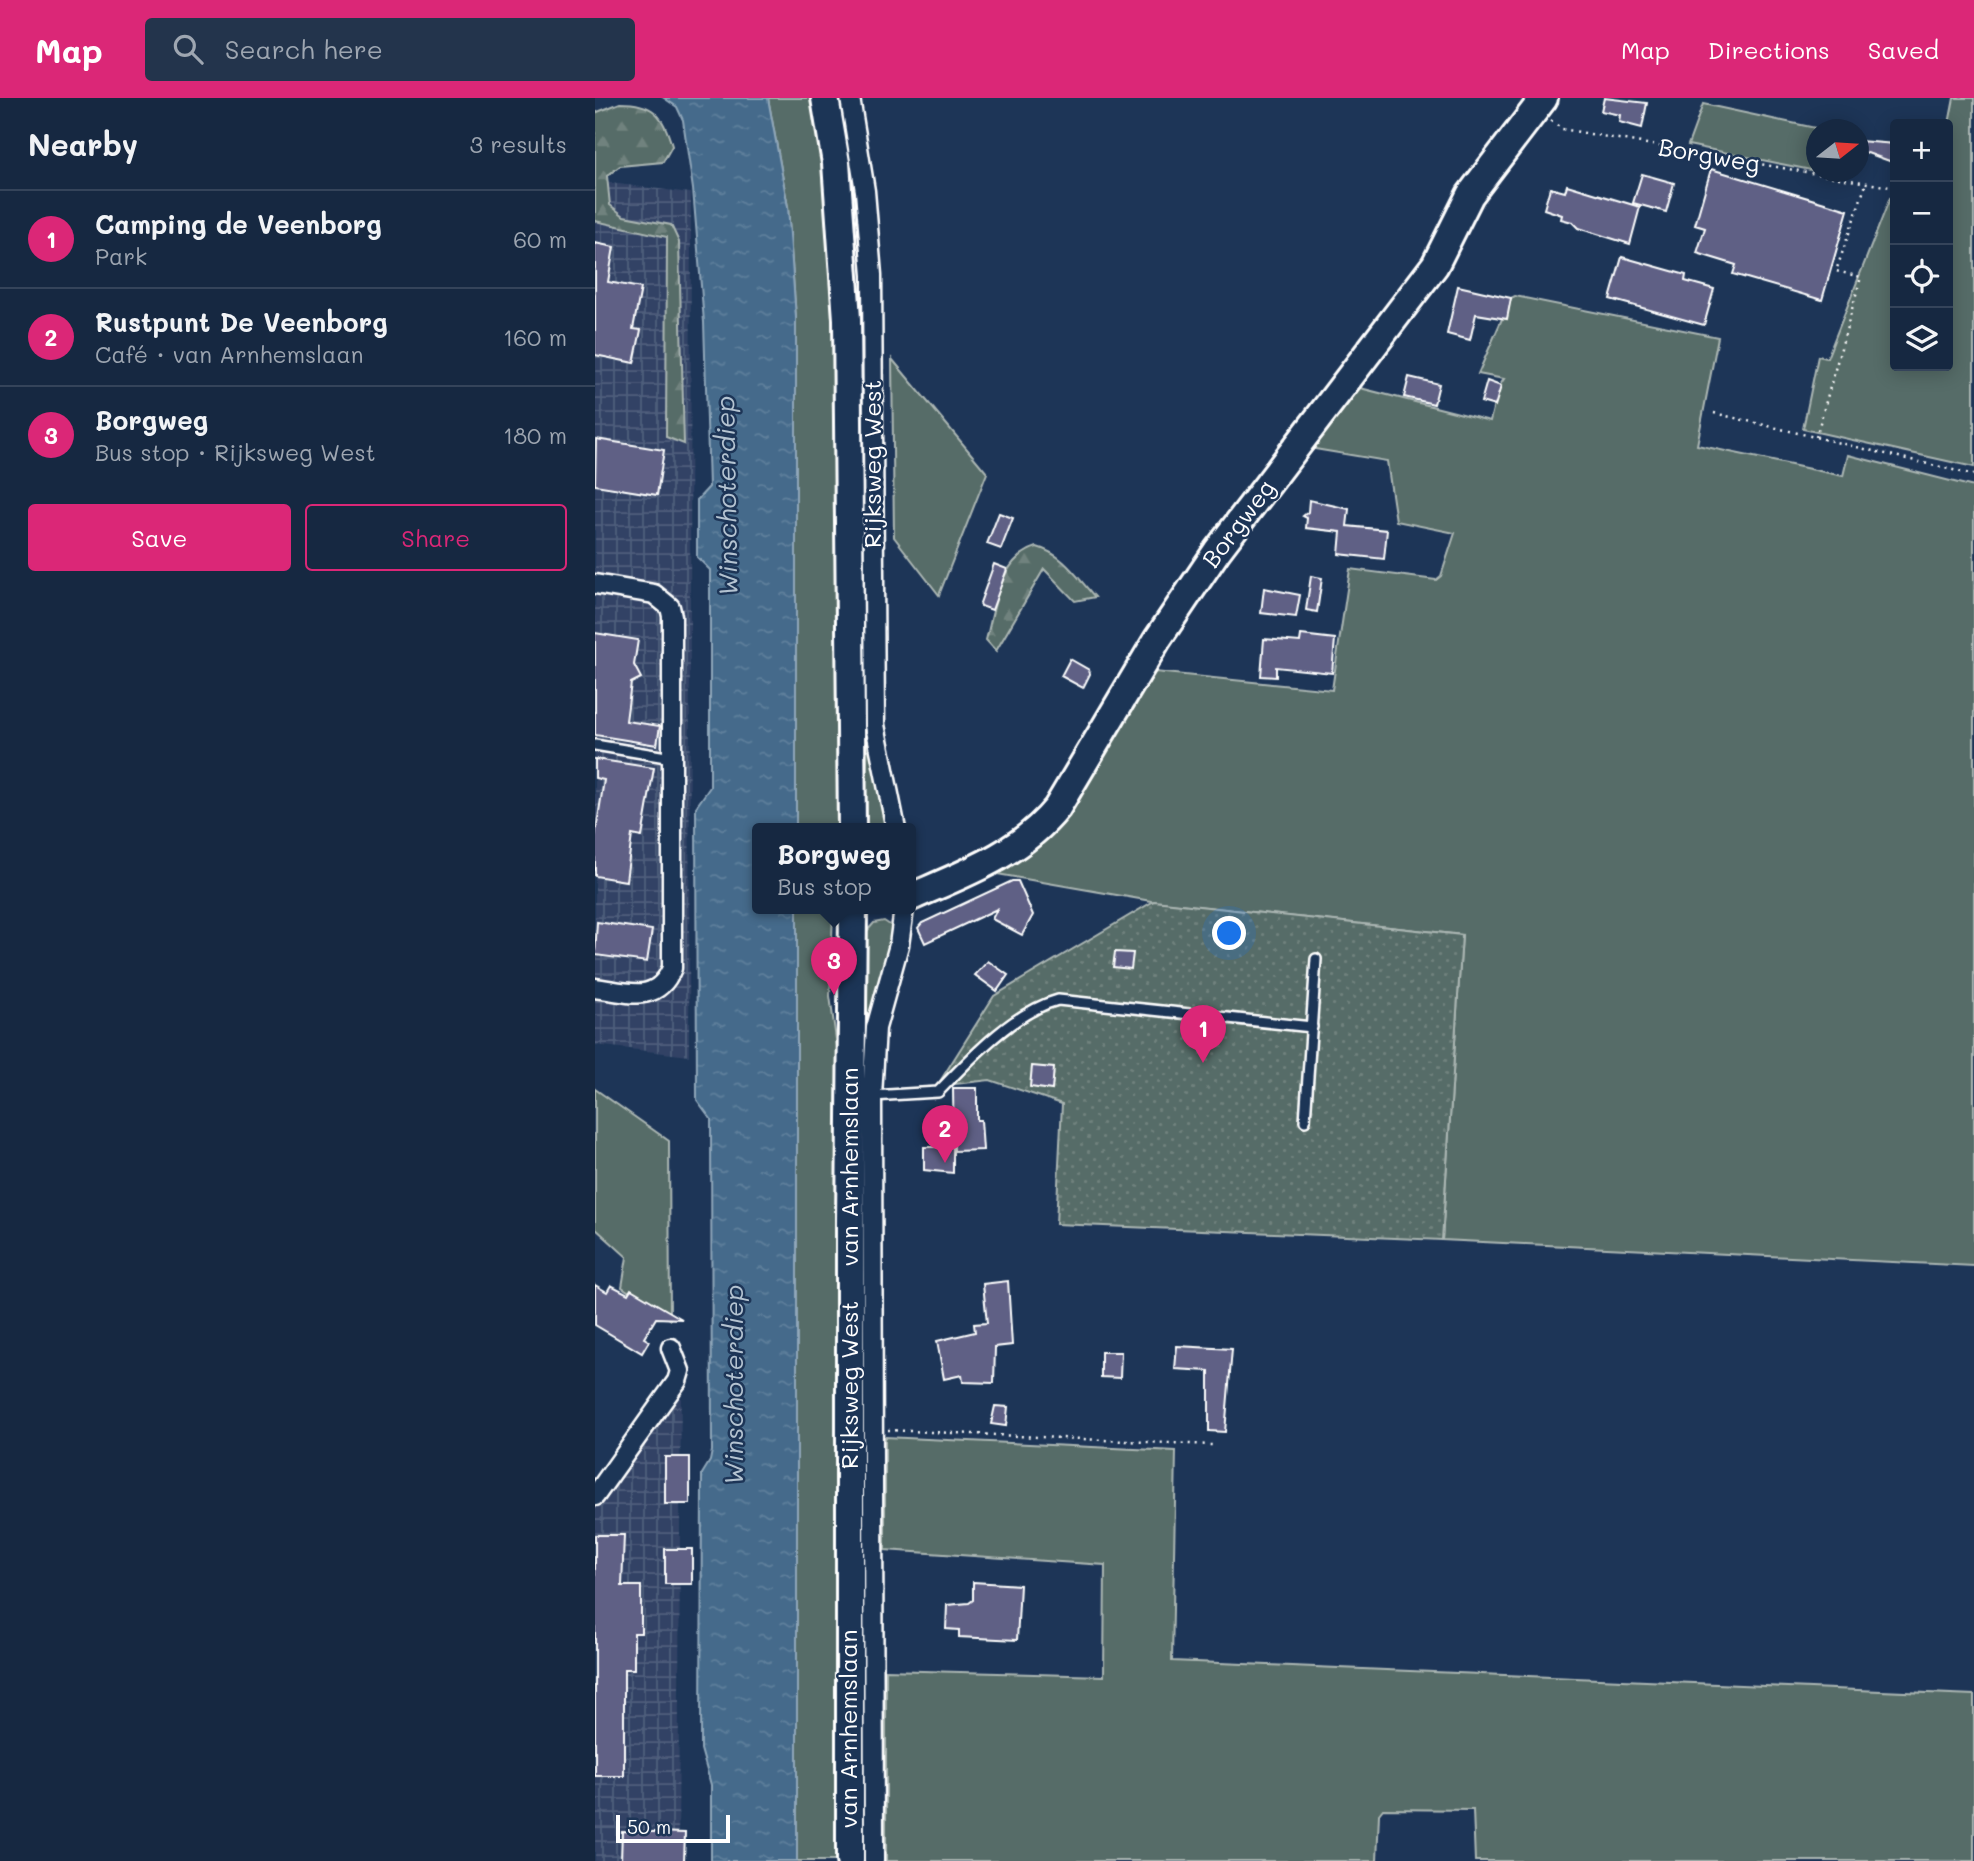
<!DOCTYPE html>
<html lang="en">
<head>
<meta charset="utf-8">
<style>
	body { margin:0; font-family:Mali,sans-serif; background:#23344c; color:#f1f3f6 }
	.controls { position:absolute; right:21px; top:21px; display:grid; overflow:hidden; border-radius:7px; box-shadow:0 4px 18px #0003 }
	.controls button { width:63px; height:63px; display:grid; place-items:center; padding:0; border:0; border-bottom:2px solid #35445a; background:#162841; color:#f1f3f6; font:35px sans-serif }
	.compass { position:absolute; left:1211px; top:21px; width:63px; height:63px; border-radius:50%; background:#162841; box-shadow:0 4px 18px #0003; rotate:73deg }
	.scale { position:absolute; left:21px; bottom:18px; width:114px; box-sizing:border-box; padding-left:7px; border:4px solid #fff; border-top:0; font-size:19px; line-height:24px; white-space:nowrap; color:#fff; -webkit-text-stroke:5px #1d3557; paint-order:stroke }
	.you { position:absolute; left:635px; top:836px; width:24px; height:24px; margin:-18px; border:5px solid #fff; border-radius:50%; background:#1a73e8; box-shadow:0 0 0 10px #1a73e833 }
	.badge { display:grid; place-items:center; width:46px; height:46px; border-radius:50%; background:#db2777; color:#fff; font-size:23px; font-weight:700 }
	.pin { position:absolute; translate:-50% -58px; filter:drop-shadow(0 2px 4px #0008) }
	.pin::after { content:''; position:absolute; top:37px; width:24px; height:21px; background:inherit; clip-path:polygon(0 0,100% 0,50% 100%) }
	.popup { position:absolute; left:157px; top:725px; width:164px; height:91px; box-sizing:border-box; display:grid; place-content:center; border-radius:7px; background:#162841; filter:drop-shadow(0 2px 5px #0005); font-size:23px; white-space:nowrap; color:#9ea6b1 }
	.popup b { font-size:26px; color:#f1f3f6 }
	.popup::after { content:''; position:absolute; left:50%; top:100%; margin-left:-14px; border:14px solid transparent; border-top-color:#162841 }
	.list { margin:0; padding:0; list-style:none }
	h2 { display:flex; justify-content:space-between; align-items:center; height:91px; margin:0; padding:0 28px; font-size:30px }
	h2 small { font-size:23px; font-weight:400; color:#9ea6b1 }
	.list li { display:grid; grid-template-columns:46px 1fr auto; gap:21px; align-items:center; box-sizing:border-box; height:98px; padding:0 28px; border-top:2px solid #35445a }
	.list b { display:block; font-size:26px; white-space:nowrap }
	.list p { margin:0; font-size:23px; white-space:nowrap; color:#9ea6b1 }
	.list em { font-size:23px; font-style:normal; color:#9ea6b1 }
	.actions { display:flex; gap:14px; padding:21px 28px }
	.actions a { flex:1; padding:16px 0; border:2px solid #db2777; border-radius:7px; text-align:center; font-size:24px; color:#db2777 }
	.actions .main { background:#db2777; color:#fff }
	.icon { flex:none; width:38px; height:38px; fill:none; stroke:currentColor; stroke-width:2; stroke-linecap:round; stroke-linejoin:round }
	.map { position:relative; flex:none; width:1379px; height:1763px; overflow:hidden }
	header { display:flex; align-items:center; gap:42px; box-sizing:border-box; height:98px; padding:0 35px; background:#db2777; color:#fff }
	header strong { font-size:33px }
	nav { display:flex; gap:38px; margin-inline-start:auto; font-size:24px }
	.search { width:490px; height:63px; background:#23344c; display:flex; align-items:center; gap:18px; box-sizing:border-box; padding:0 24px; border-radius:7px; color:#9ea6b1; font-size:26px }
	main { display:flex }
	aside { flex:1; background:#162841 }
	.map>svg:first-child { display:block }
	.industrial { fill:url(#industrial-grid) }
	.grass { fill:#576c67; stroke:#abb6b3; stroke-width:2 }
	.forest { fill:url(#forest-firs); stroke:#abb6b3; stroke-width:2 }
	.park { fill:url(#park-dots); stroke:#abb6b3; stroke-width:2 }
	.water { fill:url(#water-ripples); stroke:#8fa6b9; stroke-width:2 }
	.building { fill:#5e6085; stroke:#fff; stroke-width:2 }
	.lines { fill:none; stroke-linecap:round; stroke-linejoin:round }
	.lane-casing { stroke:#fff; stroke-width:14 }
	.street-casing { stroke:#fff; stroke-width:23 }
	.secondary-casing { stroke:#fff; stroke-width:32 }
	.path { stroke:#fff; stroke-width:2.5; stroke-dasharray:2 5; stroke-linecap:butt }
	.lane { stroke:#1d3557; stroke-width:9 }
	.street { stroke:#1d3557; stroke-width:18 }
	.secondary { stroke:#1d3557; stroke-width:26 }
	.labels { text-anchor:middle; stroke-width:5; stroke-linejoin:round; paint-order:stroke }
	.street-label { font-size:24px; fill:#fff; stroke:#1d3557 }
	.water-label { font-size:26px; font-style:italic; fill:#b4c3d1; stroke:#1d3557 }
</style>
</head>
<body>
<header>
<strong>Map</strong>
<div class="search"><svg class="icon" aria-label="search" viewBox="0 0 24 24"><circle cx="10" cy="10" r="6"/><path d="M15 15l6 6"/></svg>Search here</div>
<nav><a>Map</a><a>Directions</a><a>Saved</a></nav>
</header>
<main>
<aside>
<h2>Nearby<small>3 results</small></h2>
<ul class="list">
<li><span class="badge">1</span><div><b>Camping de Veenborg</b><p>Park</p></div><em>60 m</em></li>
<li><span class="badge">2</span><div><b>Rustpunt De Veenborg</b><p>Café · van Arnhemslaan</p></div><em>160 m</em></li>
<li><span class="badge">3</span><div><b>Borgweg</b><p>Bus stop · Rijksweg West</p></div><em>180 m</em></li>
</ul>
<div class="actions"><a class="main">Save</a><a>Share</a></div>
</aside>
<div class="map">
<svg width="1379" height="1763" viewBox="0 0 1379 1763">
	<defs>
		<pattern id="industrial-grid" width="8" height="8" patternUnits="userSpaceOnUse" patternTransform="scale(1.75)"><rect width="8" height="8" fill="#304265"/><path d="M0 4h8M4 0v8" fill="none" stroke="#4f5e7c"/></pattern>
		<pattern id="forest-firs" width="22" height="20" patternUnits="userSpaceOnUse" patternTransform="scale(1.75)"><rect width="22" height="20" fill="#576c67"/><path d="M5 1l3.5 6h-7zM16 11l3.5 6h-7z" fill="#70827e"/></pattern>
		<pattern id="park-dots" width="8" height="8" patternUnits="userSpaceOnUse" patternTransform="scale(1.75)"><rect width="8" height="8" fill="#576c67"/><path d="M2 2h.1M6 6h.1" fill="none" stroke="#70827e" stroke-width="1.8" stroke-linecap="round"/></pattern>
		<pattern id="water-ripples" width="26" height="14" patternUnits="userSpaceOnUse" patternTransform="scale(1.75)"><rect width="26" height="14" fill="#446a8b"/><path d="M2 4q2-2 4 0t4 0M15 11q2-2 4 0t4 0" fill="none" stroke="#60809c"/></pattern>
	</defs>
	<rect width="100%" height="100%" fill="#1d3557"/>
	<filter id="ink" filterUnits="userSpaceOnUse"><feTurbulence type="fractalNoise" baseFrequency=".0143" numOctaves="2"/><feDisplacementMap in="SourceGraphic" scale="14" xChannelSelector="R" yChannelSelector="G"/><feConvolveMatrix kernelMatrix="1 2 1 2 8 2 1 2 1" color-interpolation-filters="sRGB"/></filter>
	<g filter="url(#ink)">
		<!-- industrial -->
		<g class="industrial">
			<path d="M0,83L96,95L94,958L0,947Z"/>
			<path d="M86,1280L83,1763H0V1403Z"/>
		</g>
		<!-- grass -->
		<g class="grass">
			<path d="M173,0H221L241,159L243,731H201V220L193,109Z"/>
			<path d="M1359,0H1379V369L1208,331L1223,258L1232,260L1295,100L1300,101V268H1353V31Z"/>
			<path d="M1108,6L1225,31L1222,32L1221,73L1093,47Z"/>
			<path d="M920,198L1123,239L1102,347L1248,378L1253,357L1379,389V1168L847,1142L867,837L556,803L402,776C464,740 522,635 560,574L737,592L755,471L841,482L846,478L860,435L801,423L792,363L714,350L761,289L895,323L903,290L909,281L883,276L916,200Z"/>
			<path d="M297,261L392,375L344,497L299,439Z"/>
			<path d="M273,641L292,731H269Z"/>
			<path d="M202,811H238L235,898L244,963L245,1763H202Z"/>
			<path d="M289,823L298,829L297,839L270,956L272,833L279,825Z"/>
			<path d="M0,991L74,1043L75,1221L27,1189L32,1159L0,1130Z"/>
			<path d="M290,1339L581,1353L577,1563L1379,1597V1763H880L878,1712L788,1711L784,1716L782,1763H291V1572L509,1578L510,1467L290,1452Z"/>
		</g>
		<!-- forest -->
		<g class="forest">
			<path d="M25,5C58,5 68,16 77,48L68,64L25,68L12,78L15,107L29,118L76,127L84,144L89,346L71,339L72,139L0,123V15Z"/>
			<path d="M442,449C468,456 482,479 500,499L480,503L449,471L401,553L391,542C400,509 404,460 442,449Z"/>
		</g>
		<!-- park -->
		<path class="park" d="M559,803L867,837L847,1142L461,1126L467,1006L395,982L342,988L399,898Z"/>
		<!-- water -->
		<path class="water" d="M69,0H173L193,109L201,220V731H162V811H202V1763H116V1687L106,1651L107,1376L115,1363L117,1353L116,1021L102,1002L101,709L115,689V472L102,459V402L114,389L109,224L98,91L88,22L82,9Z"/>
		<!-- building -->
		<g class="building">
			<path d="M1009,0L1052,5L1047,30L1024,24L1025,17L1006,13Z"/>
			<path d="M1264,43L1300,46V65L1264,52Z"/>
			<path d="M1116,71L1253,112L1227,202L1138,176L1141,167L1102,155L1110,130L1100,127Z"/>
			<path d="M1047,76L1079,85L1071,114L1038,105Z"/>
			<path d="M972,87L1045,109L1035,146L983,130L977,124L966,121L967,117L949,111L955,90L970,94Z"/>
			<path d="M0,145L19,149L13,184L46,190L38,231L46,232L39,265L0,257Z"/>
			<path d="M1027,159L1091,177L1090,183L1119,191L1109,227L1015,201Z"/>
			<path d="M863,188L916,200L912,221L881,216L875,242L852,236Z"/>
			<path d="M814,279L844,286L839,306L809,299Z"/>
			<path d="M892,283L906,288L900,308L886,304Z"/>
			<path d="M1,341L69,352L62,397L0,387Z"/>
			<path d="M714,402L754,411L752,428L792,432L789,461L744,456L746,434L711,430L712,420L708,418L713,414Z"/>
			<path d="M404,415L418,420L406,451L392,446Z"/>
			<path d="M399,466L412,471L397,512L386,508L385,505Z"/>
			<path d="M716,478L727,480L722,514L711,512Z"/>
			<path d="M669,490L705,497L701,519L666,515Z"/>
			<path d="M0,535L43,542L39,567L46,580L36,585L31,623L65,628L62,647L0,637Z"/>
			<path d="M706,537L740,541L737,575L681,569V579L666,578L669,541L705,544Z"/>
			<path d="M475,561L494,572L495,576L488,590L466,578Z"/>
			<path d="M0,661L59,670L47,739L37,737L31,783L0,778V739L9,682L0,680Z"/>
			<path d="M417,783H423L438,817L427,837L397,821L402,811L330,845L323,830L327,825Z"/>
			<path d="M2,824L57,832L52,864L0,857Z"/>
			<path d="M520,854L538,855L536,871L518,869Z"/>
			<path d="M393,863L413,877L402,893L380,877Z"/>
			<path d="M437,968L459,970L457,992L435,989Z"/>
			<path d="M358,990H382V1022H386L388,1052L359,1053Z"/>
			<path d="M329,1049H358V1075L329,1072Z"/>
			<path d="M413,1183L417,1247L400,1249L399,1285L368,1284L367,1277L349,1281L342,1243L380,1234L379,1226L392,1225L388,1186Z"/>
			<path d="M0,1187L12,1194L16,1187L33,1196L36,1191L87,1221L61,1220L49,1240L54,1243L47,1255L0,1227Z"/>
			<path d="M582,1248L637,1251L630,1334L614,1333V1273L580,1271Z"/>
			<path d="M506,1254H526L525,1280L506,1279Z"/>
			<path d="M400,1308L413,1309L411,1328L396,1326Z"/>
			<rect x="70" y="1359" width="25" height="47"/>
			<path d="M0,1437H29L27,1488H46V1535H39V1571H29V1678H0Z"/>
			<rect x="70" y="1451" width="27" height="35"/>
			<path d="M378,1484L425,1487L422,1542L364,1539V1532L351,1531L352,1507L374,1505L378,1502Z"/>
			<path d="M27,1733L90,1735L89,1763H26Z"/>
		</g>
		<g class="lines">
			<defs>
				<g id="lane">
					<path d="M0,647L77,660"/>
					<path d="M277,998L343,994C375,961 418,914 463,902L717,929"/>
					<path d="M710,1023L721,861"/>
				</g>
				<g id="street">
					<path d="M255,0L270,93L277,177L280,627L301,731"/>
					<path d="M0,486L59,496L75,509L77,518V870C62,907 32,894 0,890"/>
					<path d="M0,1398L82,1283L85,1273L76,1250"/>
					<path d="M279,1763L277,998L281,930L304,847L309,811"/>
				</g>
				<g id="secondary">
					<path d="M230,0L241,65L252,221L257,731"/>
					<path d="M316,799C369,776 425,756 462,710L562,542L622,453L840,167L875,97L949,0"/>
					<path d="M255,1763V1126L258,811"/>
				</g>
			</defs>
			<!-- lane casing -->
			<use href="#lane" class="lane-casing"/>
			<!-- street casing -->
			<use href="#street" class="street-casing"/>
			<!-- secondary casing -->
			<use href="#secondary" class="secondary-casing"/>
			<!-- path -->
			<g class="path">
				<path d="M956,23L967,31L1295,89"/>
				<path d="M1119,315L1379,377"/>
				<path d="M1221,339L1266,179L1241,173L1271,86"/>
				<path d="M293,1332L617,1347"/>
			</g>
			<!-- lane -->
			<use href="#lane" class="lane"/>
			<!-- street -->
			<use href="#street" class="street"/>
			<!-- secondary -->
			<use href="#secondary" class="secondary"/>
		</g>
	</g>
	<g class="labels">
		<!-- street labels -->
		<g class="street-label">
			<text transform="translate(1114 58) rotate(10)" y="8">Borgweg</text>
			<text transform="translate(278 366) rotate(-90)" y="8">Rijksweg West</text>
			<text transform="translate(644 426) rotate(-53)" y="8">Borgweg</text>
			<text transform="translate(255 1069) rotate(-90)" y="8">van Arnhemslaan</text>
			<text transform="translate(255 1287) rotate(-90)" y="8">Rijksweg West</text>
			<text transform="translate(254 1631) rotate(-90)" y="8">van Arnhemslaan</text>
		</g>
		<!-- water labels -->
		<g class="water-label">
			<text transform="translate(132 398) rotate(-91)" y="9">Winschoterdiep</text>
			<text transform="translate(139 1287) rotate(-90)" y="9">Winschoterdiep</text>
		</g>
	</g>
</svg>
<div class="controls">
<button>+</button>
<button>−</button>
<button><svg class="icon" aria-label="locate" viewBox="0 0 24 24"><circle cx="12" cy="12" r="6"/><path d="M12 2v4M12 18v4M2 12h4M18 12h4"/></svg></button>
<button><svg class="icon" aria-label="layers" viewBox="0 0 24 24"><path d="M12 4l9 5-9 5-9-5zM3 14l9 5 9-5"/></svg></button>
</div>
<svg class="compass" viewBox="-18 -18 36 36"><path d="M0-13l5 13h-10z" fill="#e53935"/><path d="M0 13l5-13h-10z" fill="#9ea6b1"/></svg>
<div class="scale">50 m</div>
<div class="you"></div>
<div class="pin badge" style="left:608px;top:965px">1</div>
<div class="pin badge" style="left:350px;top:1065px">2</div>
<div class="pin badge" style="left:239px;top:897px">3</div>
<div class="popup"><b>Borgweg</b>Bus stop</div>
</div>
</main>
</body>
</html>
